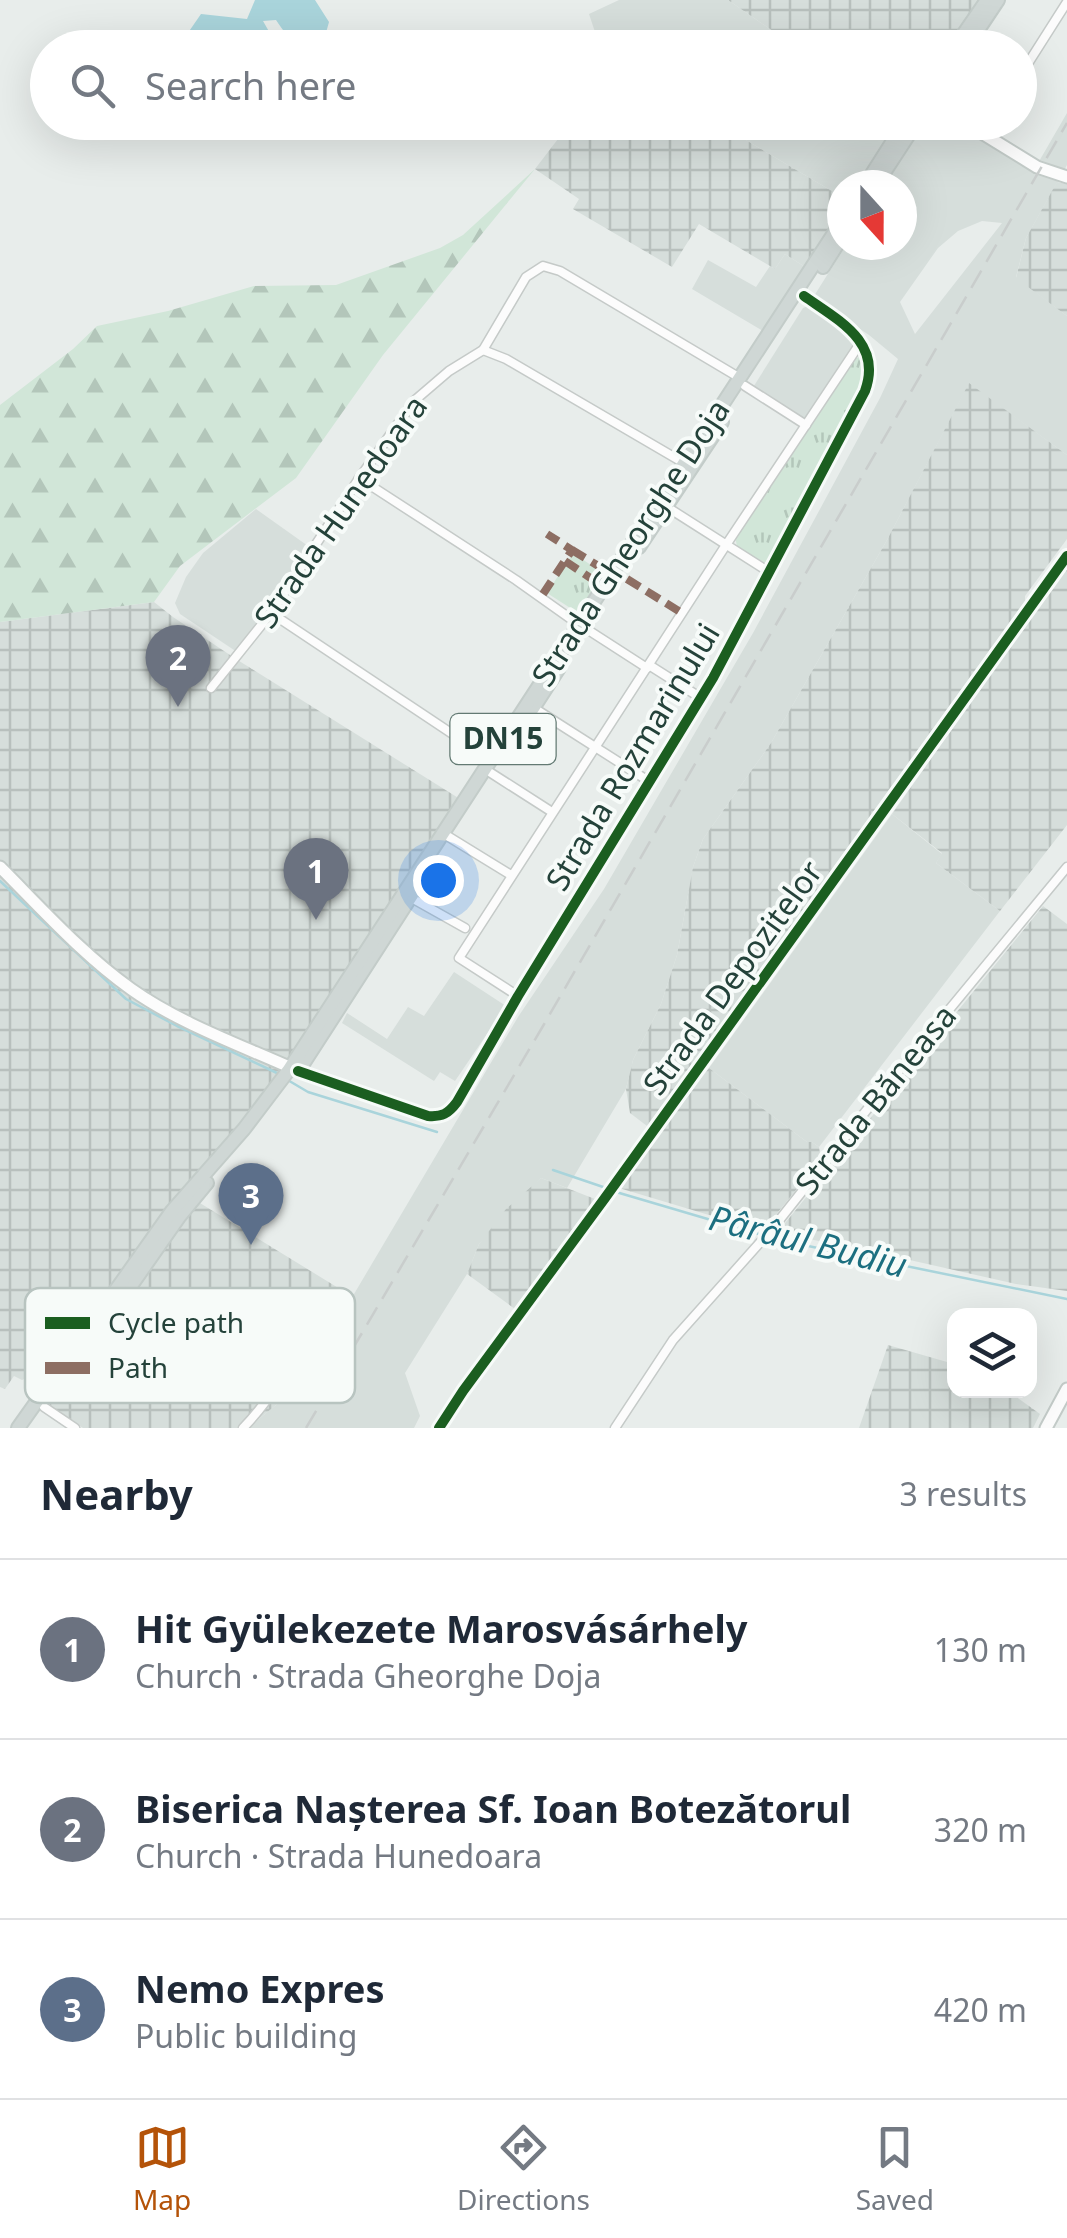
<!DOCTYPE html>
<html lang="en">
<head>
<meta charset="utf-8">
<style>
	body { margin:0; font-family:"Noto Sans",sans-serif; background:#f2f2f3; color:#1f2937 }
	.controls { position:absolute; right:30px; bottom:30px; display:grid; overflow:hidden; border-radius:20px; box-shadow:0 10px 40px #0002 }
	.controls button { width:90px; height:90px; display:grid; place-items:center; padding:0; border:0; border-bottom:2px solid #e0e1e3; background:#fff; color:#1f2937; font:50px sans-serif }
	.compass { position:absolute; left:827px; top:170px; width:90px; height:90px; border-radius:50%; background:#fff; box-shadow:0 10px 40px #0002; rotate:159deg }
	.you { position:absolute; left:438px; top:880px; width:35px; height:35px; margin:-25px; border:8px solid #fff; border-radius:50%; background:#1a73e8; box-shadow:0 0 0 15px #1a73e833 }
	.badge { display:grid; place-items:center; width:65px; height:65px; border-radius:50%; background:#b45309; color:#fff; font-size:32px; font-weight:700 }
	.pin { position:absolute; translate:-50% -82px; filter:drop-shadow(0 2px 5px #0008) }
	.pin::after { content:''; position:absolute; top:52px; width:35px; height:30px; background:inherit; clip-path:polygon(0 0,100% 0,50% 100%) }
	.list { margin:0; padding:0; list-style:none }
	h2 { display:flex; justify-content:space-between; align-items:center; height:130px; margin:0; padding:0 40px; font-size:42px }
	h2 small { font-size:32px; font-weight:400; color:#747a83 }
	.list li { display:grid; grid-template-columns:65px 1fr auto; gap:30px; align-items:center; box-sizing:border-box; height:180px; padding:0 40px; border-top:2px solid #e0e1e3 }
	.list b { display:block; font-size:38px; white-space:nowrap }
	.list p { margin:0; font-size:32px; white-space:nowrap; color:#747a83 }
	.list em { font-size:32px; font-style:normal; color:#747a83 }
	.icon { flex:none; width:55px; height:55px; fill:none; stroke:currentColor; stroke-width:2; stroke-linecap:round; stroke-linejoin:round }
	.map { position:relative; flex:none; width:1067px; height:1428px; overflow:hidden }
	.search { position:absolute; background:#fff; box-shadow:0 10px 40px #0002; left:30px; right:30px; top:30px; height:110px; display:flex; align-items:center; gap:25px; box-sizing:border-box; padding:0 35px; border-radius:55px; color:#747a83; font-size:38px }
	.sheet { height:670px; background:#fff }
	nav { display:flex; justify-content:space-around; align-items:center; box-sizing:border-box; height:140px; border-top:2px solid #e0e1e3; background:#fff; font-size:28px; color:#747a83 }
	nav a { display:grid; justify-items:center; gap:5px }
	nav .on { color:#b45309 }
	.map>svg:first-child { display:block }
	.built { fill:#d6dedb; fill-rule:evenodd }
	.industrial { fill:url(#industrial-grid) }
	.grass { fill:url(#grass-tufts) }
	.forest { fill:url(#forest-firs) }
	.water { fill:#a9d4db }
	.lines { fill:none; stroke-linecap:round; stroke-linejoin:round }
	.stream { stroke:#a9d4db; stroke-width:2.5 }
	.minor-casing { stroke:#c5cac8; stroke-width:11 }
	.tertiary-casing { stroke:#c5cac8; stroke-width:14 }
	.secondary-casing { stroke:#c3cbc8; stroke-width:15 }
	.primary-casing { stroke:#c3ccc9; stroke-width:16 }
	.minor { stroke:#fcfcfc; stroke-width:8 }
	.tertiary { stroke:#fcfcfc; stroke-width:10 }
	.secondary { stroke:#fcfcfc; stroke-width:11 }
	.primary { stroke:#cfd7d5; stroke-width:12 }
	.rail { stroke:#c9cdcc; stroke-width:2.5; stroke-dasharray:20 10; stroke-linecap:butt }
	.quiet { stroke:#8d6e63; stroke-width:8; stroke-dasharray:15 8; stroke-linecap:butt }
	.cycleway-casing { stroke:#f7fbf9; stroke-width:16 }
	.cycleway { stroke:#1b5e20; stroke-width:10 }
	.labels { text-anchor:middle; stroke-width:8; stroke-linejoin:round; paint-order:stroke }
	.shield { fill:#f7fbf9; stroke:#637a73; stroke-width:2.5 }
	.shield-label { font-size:30px; font-weight:bold; fill:#24423a }
	.street-label { font-size:32px; fill:#24423a; stroke:#f7fbf9 }
	.water-label { font-size:35px; font-style:italic; fill:#1c6f80; stroke:#f7fbf9 }
	.key { fill:#f7fbf9; stroke:#b8c4c0; stroke-width:2.5 }
	.key-label { font-size:28px; fill:#24423a }
</style>
</head>
<body>
<div class="map">
<svg width="1067" height="1428" viewBox="0 0 1067 1428">
	<defs>
		<pattern id="industrial-grid" width="8" height="8" patternUnits="userSpaceOnUse" patternTransform="scale(2.5)"><rect width="8" height="8" fill="#d6dedb"/><path d="M0 4h8M4 0v8" fill="none" stroke="#b8c0bd"/></pattern>
		<pattern id="grass-tufts" width="24" height="20" patternUnits="userSpaceOnUse" patternTransform="scale(2.5)"><rect width="24" height="20" fill="#d1e6d8"/><path d="M3 7l-1-3M5 7V3M7 7l1-3M15 17l-1-3M17 17v-4M19 17l1-3" fill="none" stroke="#b3c6ba"/></pattern>
		<pattern id="forest-firs" width="22" height="20" patternUnits="userSpaceOnUse" patternTransform="scale(2.5)"><rect width="22" height="20" fill="#d1e6d8"/><path d="M5 1l3.5 6h-7zM16 11l3.5 6h-7z" fill="#b3c6ba"/></pattern>
	</defs>
	<rect width="100%" height="100%" fill="#e8edeb"/>
	<!-- built -->
	<g class="built">
		<path d="M619,0H728L796,47H600L589,14Z"/>
		<path d="M1067,113V165L1026,238L1016,277L1067,316V455L969,384L887,540L771,743L703,839L693,867L677,955L661,1004L633,1060L626,1089L567,1188L541,1178L479,1244L467,1274L405,1373L420,1416L414,1428H248L287,1396L312,1365L518,1017L604,889L753,633L880,398L898,359L869,335L815,299L814,296L846,245H902V185H885L924,123H951L1034,170ZM982,221L1002,223L915,334L900,302L938,248L958,231Z"/>
		<path d="M717,123H900L859,185H842V197Z"/>
		<path d="M785,254L805,267L763,331L692,289L708,260L756,287L770,266L775,269Z"/>
		<path d="M808,306L815,308L853,337L856,343L804,422L752,389L803,308Z"/>
		<path d="M256,509L308,546L237,652L180,614L175,603L186,577L203,553Z"/>
		<path d="M892,814L942,854L936,863L1000,911L819,1147L812,1142H807L709,1068Z"/>
		<path d="M454,972L506,1006L455,1081L440,1072L434,1081L342,1023L347,1013L387,1039L408,1007L424,1016Z"/>
	</g>
	<!-- industrial -->
	<g class="industrial">
		<path d="M728,0H981L949,48L796,47Z"/>
		<path d="M566,123H717L842,197V211L805,267L785,254L775,269L699,224L672,267L573,209L579,199L535,169L561,135Z"/>
		<path d="M1057,182L1067,184V316L1016,278L1026,238Z"/>
		<path d="M969,383L1067,455V539L1025,596V601L647,1126L630,1113L626,1089L633,1060L661,1004L677,955L693,867L703,839L771,743L887,540Z"/>
		<path d="M1067,566V825L1000,911L936,863L942,853L892,814Z"/>
		<path d="M154,602L173,617L236,659L460,799L286,1067L257,1107L182,1192L353,1297L312,1365L287,1396L248,1428H83L50,1406L47,1384L31,1376L22,1380L14,1376L5,1389L0,1387V622Z"/>
		<path d="M1043,906L1067,924V1291L1016,1284L861,1249L777,1233Z"/>
		<path d="M709,1068L807,1142H812L819,1147L821,1159L766,1227L709,1215L619,1188Z"/>
		<path d="M541,1178L595,1199L515,1309L467,1274L479,1244L506,1209Z"/>
		<path d="M888,1345L954,1364V1390L1008,1391L1040,1414L1033,1428H859Z"/>
	</g>
	<!-- grass -->
	<g class="grass">
		<path d="M860,357L865,361L866,370L861,388L769,561L763,563L737,546L735,537L854,359Z"/>
		<path d="M573,553L603,573L578,613L547,593Z"/>
	</g>
	<!-- forest -->
	<path class="forest" d="M535,169L383,355L296,478L180,566L154,602L0,622V405L73,349L97,326L168,311L254,286L336,285L440,248L463,235Z"/>
	<!-- water -->
	<path class="water" d="M255,0H315L329,22L322,47C296,48 290,41 276,20L263,21L275,42L274,47H161L183,40L201,14L247,19Z"/>
	<g class="lines">
		<!-- stream -->
		<g class="stream">
			<path d="M0,881L126,999L177,1026L279,1074"/>
			<path d="M286,1079L308,1092L437,1132"/>
			<path d="M553,1170L609,1189"/>
			<path d="M616,1192L762,1235"/>
			<path d="M769,1238L1067,1299"/>
		</g>
		<defs>
			<g id="minor">
				<path d="M1020,76L1067,2"/>
				<path d="M483,350L506,359L684,463"/>
				<path d="M745,386L806,425"/>
				<path d="M359,478L516,580L578,624"/>
				<path d="M667,507L769,572"/>
				<path d="M271,613L490,759"/>
				<path d="M585,628L647,668"/>
				<path d="M649,665L701,698"/>
				<path d="M211,688L271,613L358,480L414,401L449,371L483,350L526,277L543,266L560,271L740,378"/>
				<path d="M534,708L650,782"/>
				<path d="M491,773L552,812"/>
				<path d="M449,837L511,875"/>
				<path d="M408,896L465,928"/>
				<path d="M518,996L459,958L724,548L861,342"/>
				<path d="M298,1071L428,1116C442,1117 448,1114 457,1102L518,996L713,678L865,391C883,342 838,320 804,296"/>
				<path d="M44,1407L75,1428"/>
				<path d="M243,1428C279,1391 303,1342 329,1298"/>
				<path d="M615,1428L673,1340L773,1228L877,1097L1067,867"/>
			</g>
			<path id="tertiary" d="M439,1428L463,1391L605,1198L1067,556"/>
			<g id="secondary">
				<path d="M964,122L1037,167L1067,177"/>
				<path d="M0,867C42,909 82,954 131,989C180,1024 243,1046 298,1071"/>
				<path d="M1046,1428L1067,1389"/>
			</g>
			<g id="primary">
				<path d="M954,48L987,0"/>
				<path d="M966,48L998,0"/>
				<path d="M865,185L905,122"/>
				<path d="M876,185L917,122"/>
				<path d="M823,267L842,237"/>
				<path d="M639,547L722,422"/>
				<path d="M510,744L559,668"/>
				<path d="M301,1067L423,878"/>
				<path d="M121,1300L179,1217L207,1183"/>
				<path d="M18,1428L172,1211L244,1129L288,1071L842,221"/>
			</g>
		</defs>
		<!-- minor casing -->
		<use href="#minor" class="minor-casing"/>
		<!-- tertiary casing -->
		<use href="#tertiary" class="tertiary-casing"/>
		<!-- secondary casing -->
		<use href="#secondary" class="secondary-casing"/>
		<!-- primary casing -->
		<use href="#primary" class="primary-casing"/>
		<!-- minor -->
		<use href="#minor" class="minor"/>
		<!-- tertiary -->
		<use href="#tertiary" class="tertiary"/>
		<!-- secondary -->
		<use href="#secondary" class="secondary"/>
		<!-- primary -->
		<use href="#primary" class="primary"/>
		<!-- rail -->
		<path class="rail" d="M306,1428L543,1026L1067,123"/>
		<!-- quiet -->
		<g class="quiet">
			<path d="M572,550L600,567"/>
			<path d="M565,561L598,583"/>
			<path d="M627,579L682,613"/>
			<path d="M543,594L572,550L547,534"/>
		</g>
		<defs>
			<g id="cycleway">
				<path d="M298,1071L428,1116C442,1117 448,1114 457,1102L518,996L713,678L865,391C883,342 838,320 804,296"/>
				<path d="M439,1428L463,1391L605,1198L1067,556"/>
			</g>
		</defs>
		<!-- cycleway casing -->
		<use href="#cycleway" class="cycleway-casing"/>
		<!-- cycleway -->
		<use href="#cycleway" class="cycleway"/>
	</g>
	<g class="labels">
		<!-- shield labels -->
		<rect class="shield" x="450.5" y="714" width="105" height="50" rx="8"/>
		<g class="shield-label">
			<text x="503" y="749">DN15</text>
		</g>
		<!-- street labels -->
		<g class="street-label">
			<text transform="translate(341 512) rotate(-55)" y="11">Strada Hunedoara</text>
			<text transform="translate(631 543) rotate(-57)" y="11">Strada Gheorghe Doja</text>
			<text transform="translate(633 757) rotate(-59)" y="11">Strada Rozmarinului</text>
			<text transform="translate(733 978) rotate(-54)" y="11">Strada Depozitelor</text>
			<text transform="translate(876 1100) rotate(-51)" y="11">Strada Băneasa</text>
		</g>
		<!-- water labels -->
		<g class="water-label">
			<text transform="translate(808 1242) rotate(14)" y="12">Pârâul Budiu</text>
		</g>
	</g>
	<!-- legend -->
	<rect x="25" y="1288" width="330" height="115" rx="15" class="key"/>
	<rect x="45" y="1317" width="45" height="12" fill="#1b5e20"/>
	<rect x="45" y="1362" width="45" height="12" fill="#8d6e63"/>
	<g class="key-label">
		<text x="108" y="1333">Cycle path</text>
		<text x="108" y="1378">Path</text>
	</g>
</svg>
<div class="controls">
<button><svg class="icon" aria-label="layers" viewBox="0 0 24 24"><path d="M12 4l9 5-9 5-9-5zM3 14l9 5 9-5"/></svg></button>
</div>
<svg class="compass" viewBox="-18 -18 36 36"><path d="M0-13l5 13h-10z" fill="#e53935"/><path d="M0 13l5-13h-10z" fill="#747a83"/></svg>
<div class="you"></div>
<div class="pin badge" style="left:316px;top:920px;background:#6b7280">1</div>
<div class="pin badge" style="left:178px;top:707px;background:#6b7280">2</div>
<div class="pin badge" style="left:251px;top:1245px;background:#5c6f8a">3</div>
<div class="search"><svg class="icon" aria-label="search" viewBox="0 0 24 24"><circle cx="10" cy="10" r="6"/><path d="M15 15l6 6"/></svg>Search here</div>
</div>
<section class="sheet">
<h2>Nearby<small>3 results</small></h2>
<ul class="list">
<li><span class="badge" style="background:#6b7280">1</span><div><b>Hit Gyülekezete Marosvásárhely</b><p>Church · Strada Gheorghe Doja</p></div><em>130 m</em></li>
<li><span class="badge" style="background:#6b7280">2</span><div><b>Biserica Nașterea Sf. Ioan Botezătorul</b><p>Church · Strada Hunedoara</p></div><em>320 m</em></li>
<li><span class="badge" style="background:#5c6f8a">3</span><div><b>Nemo Expres</b><p>Public building</p></div><em>420 m</em></li>
</ul>
</section>
<nav>
<a class="on"><svg class="icon" aria-label="map" viewBox="0 0 24 24"><path d="M3 6l6-2 6 2 6-2v14l-6 2-6-2-6 2zM9 4v14M15 6v14"/></svg>Map</a>
<a><svg class="icon" aria-label="directions" viewBox="0 0 24 24"><path d="M12 3l9 9-9 9-9-9zM9 14v-3h6M13 9l2 2-2 2"/></svg>Directions</a>
<a><svg class="icon" aria-label="saved" viewBox="0 0 24 24"><path d="M7 4h10v16l-5-4-5 4z"/></svg>Saved</a>
</nav>
</body>
</html>
